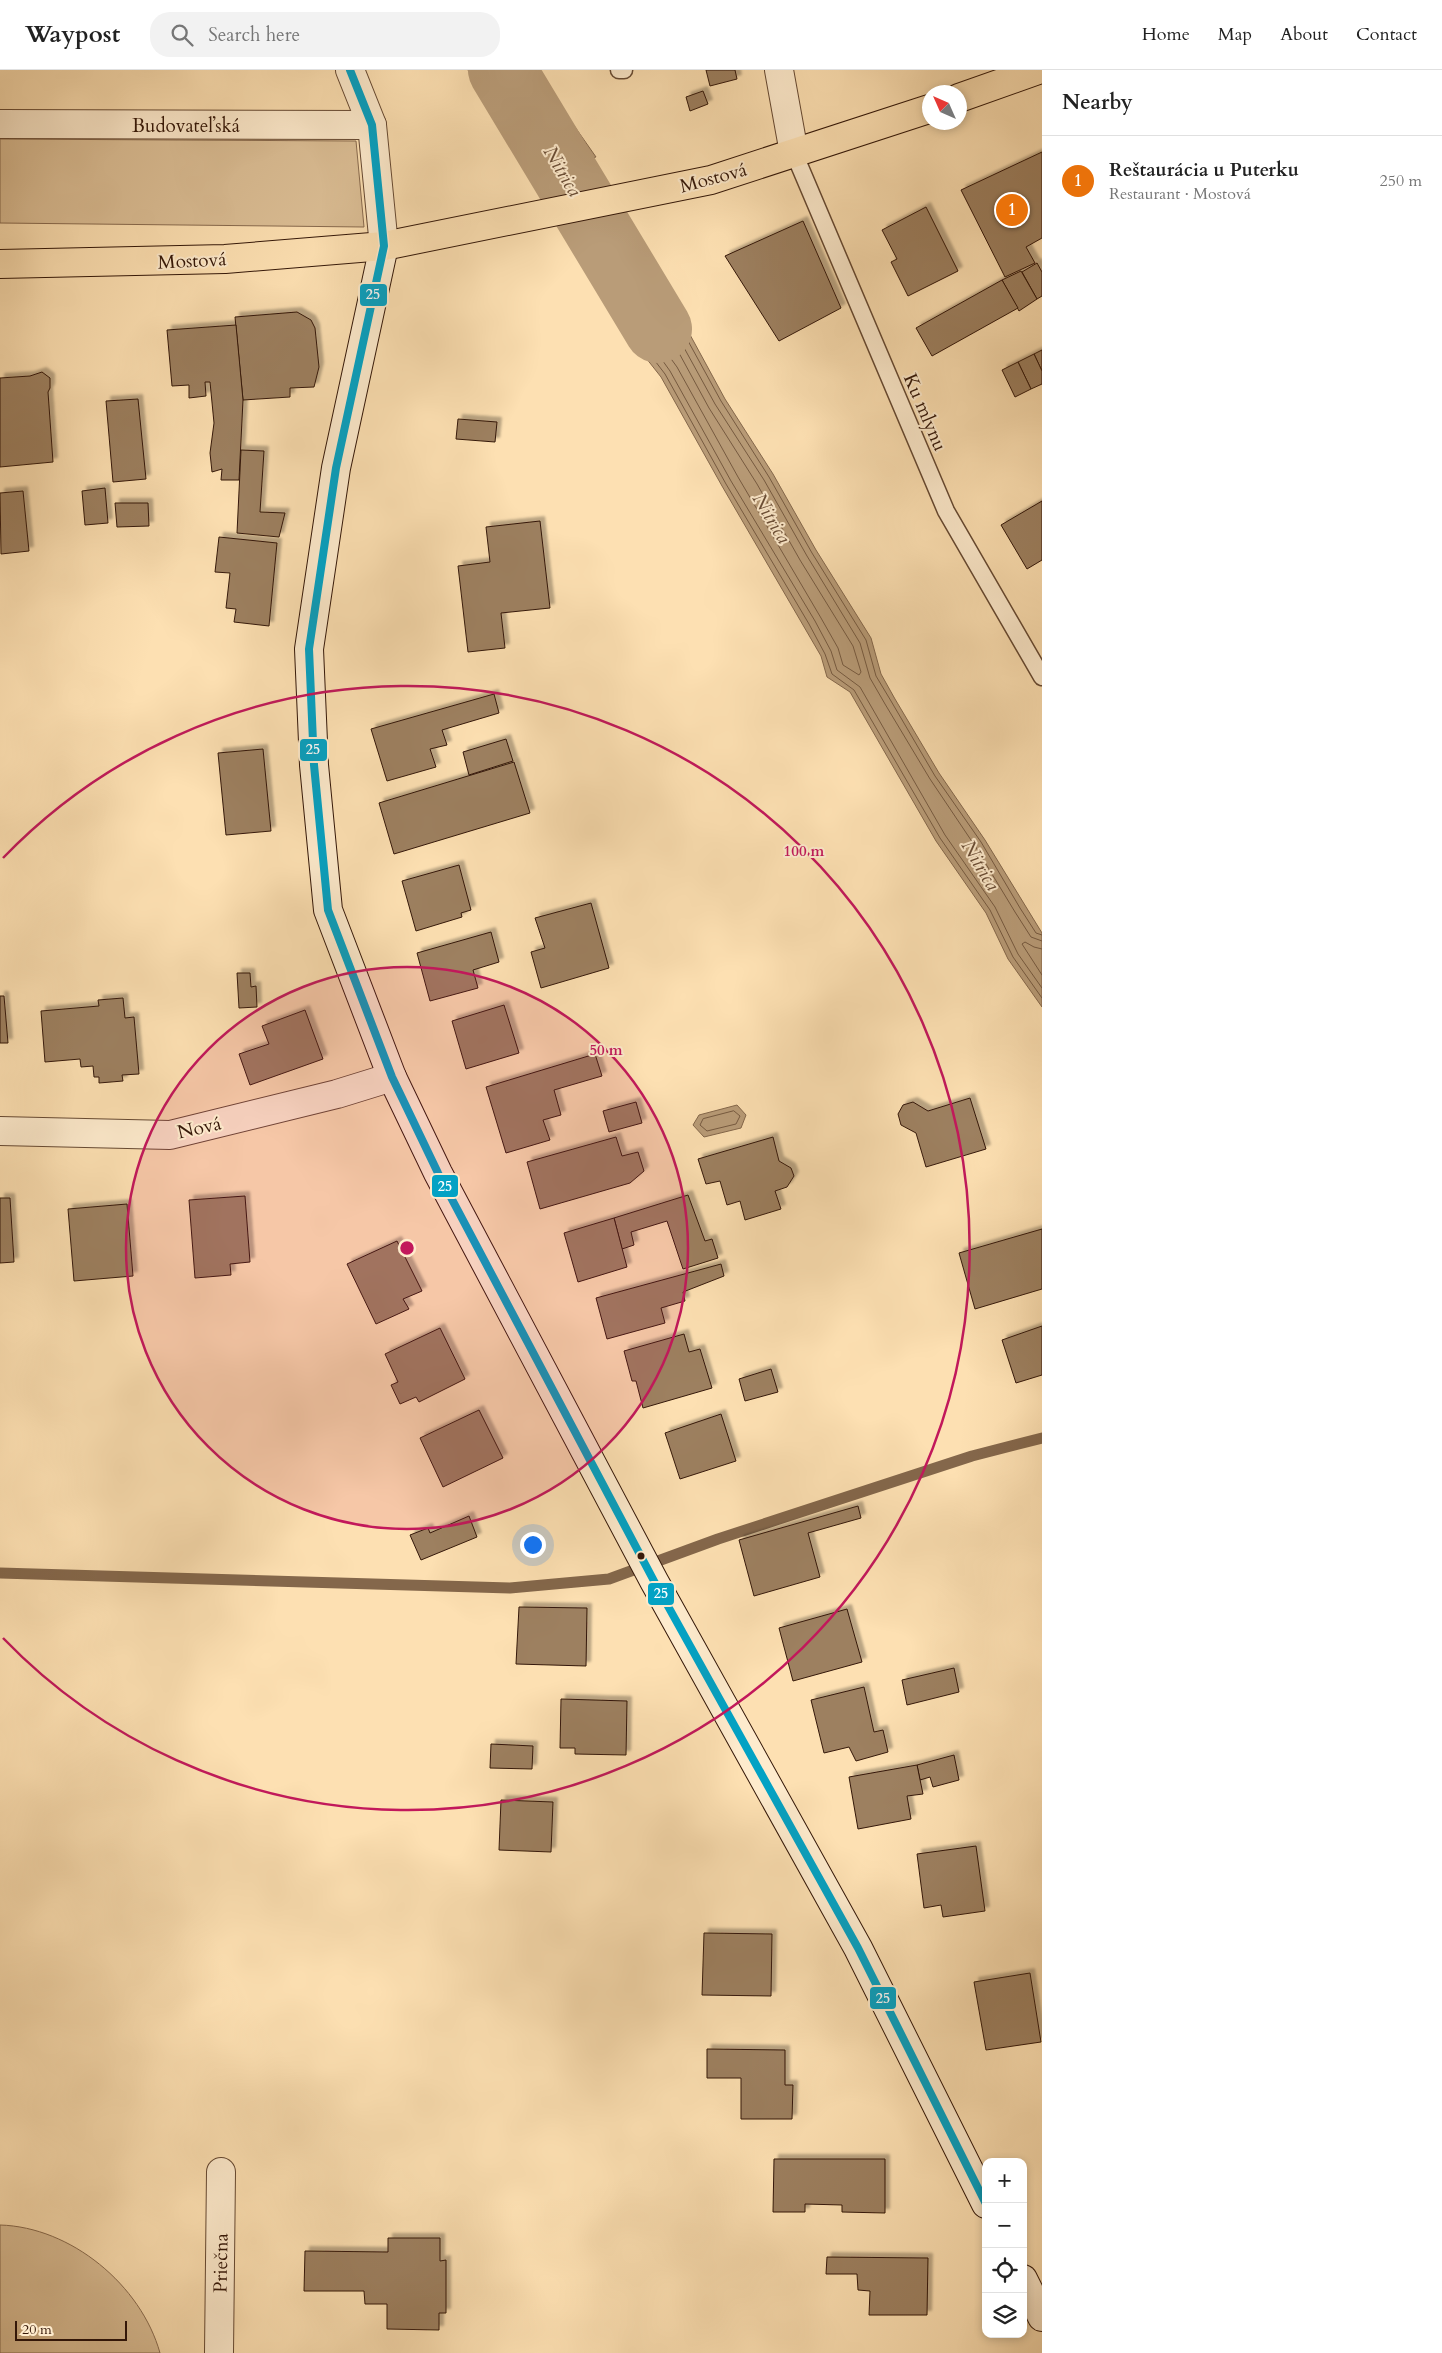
<!DOCTYPE html>
<html lang="en">
<head>
<meta charset="utf-8">
<style>
	body { margin:0; font-family:Cardo,serif; background:#f2f2f2; color:#222 }
	.controls { position:absolute; right:15px; bottom:15px; display:grid; overflow:hidden; border-radius:10px; box-shadow:0 2px 8px #0003 }
	.controls button { width:45px; height:45px; display:grid; place-items:center; padding:0; border:0; border-bottom:1px solid #e0e0e0; background:#fff; color:#222; font:25px sans-serif }
	.compass { position:absolute; left:922px; top:15px; width:45px; height:45px; border-radius:50%; background:#fff; box-shadow:0 2px 8px #0003; rotate:315deg }
	.scale { position:absolute; left:15px; bottom:12px; width:112px; box-sizing:border-box; padding-left:5px; border:2px solid #341708; border-top:0; font-size:14px; line-height:18px; white-space:nowrap; color:#341708; -webkit-text-stroke:4px #feebcd; paint-order:stroke }
	.you { position:absolute; left:532px; top:1474px; width:18px; height:18px; margin:-12px; border:4px solid #fff; border-radius:50%; background:#1a73e8; box-shadow:0 0 0 8px #1a73e833 }
	.badge { display:grid; place-items:center; width:32px; height:32px; border-radius:50%; background:#111827; color:#fff; font-size:16px; font-weight:700 }
	.pin { position:absolute; translate:-50% -50%; border:2px solid #fff; box-shadow:0 1px 5px #0006 }
	.list { margin:0; padding:0; list-style:none }
	h2 { display:flex; justify-content:space-between; align-items:center; height:65px; margin:0; padding:0 20px; font-size:21px }
	h2 small { font-size:16px; font-weight:400; color:#767676 }
	.list li { display:grid; grid-template-columns:32px 1fr auto; gap:15px; align-items:center; box-sizing:border-box; height:90px; padding:0 20px; border-top:1px solid #e0e0e0 }
	.list b { display:block; font-size:19px; white-space:nowrap }
	.list p { margin:0; font-size:16px; white-space:nowrap; color:#767676 }
	.list em { font-size:16px; font-style:normal; color:#767676 }
	.icon { flex:none; width:28px; height:28px; fill:none; stroke:currentColor; stroke-width:2; stroke-linecap:round; stroke-linejoin:round }
	.map { position:relative; flex:none; width:1042px; height:2283px; overflow:hidden }
	header { display:flex; align-items:center; gap:30px; box-sizing:border-box; height:70px; padding:0 25px; background:#fff; border-bottom:1px solid #e0e0e0 }
	header strong { font-size:24px }
	nav { display:flex; gap:28px; margin-inline-start:auto; font-size:18px }
	.search { width:350px; height:45px; background:#f2f2f2; display:flex; align-items:center; gap:12px; box-sizing:border-box; padding:0 18px; border-radius:20px; color:#767676; font-size:19px }
	main { display:flex }
	aside { flex:1; background:#fff }
	.map>svg:first-child { display:block }
	.green { fill:#dbbe95; stroke:#886a4e }
	.water { fill:#b99c78; stroke:#84674b }
	.lines { fill:none; stroke-linecap:round; stroke-linejoin:round }
	.shore { stroke:#765a40; stroke-width:1 }
	.stream { stroke:#84674b; stroke-width:11 }
	.river { stroke:#b99c78; stroke-width:68 }
	.building { fill:#9d8060; stroke:#341708; filter:url(#shadow) }
	.lane-casing { stroke:#664932; stroke-width:19 }
	.street-casing { stroke:#664932; stroke-width:30 }
	.secondary-casing { stroke:#341708; stroke-width:30 }
	.primary-casing { stroke:#341708; stroke-width:30 }
	.lane { stroke:#feebcd; stroke-width:16 }
	.street { stroke:#feebcd; stroke-width:28 }
	.secondary { stroke:#feebcd; stroke-width:28 }
	.primary { stroke:#fde0b2; stroke-width:28 }
	.bus-1-casing { stroke:#feebcd; stroke-width:11 }
	.bus-1 { stroke:#03a2c4; stroke-width:8 }
	.ring { fill:none; stroke:#c2185b; stroke-width:2.5 }
	.bus-dot { fill:#341708; stroke:#feebcd; stroke-width:2 }
	.labels { text-anchor:middle; stroke-width:4; stroke-linejoin:round; paint-order:stroke }
	.street-label { font-size:19px; fill:#341708; stroke:#feebcd }
	.water-label { font-size:20px; font-style:italic; fill:#694c35; stroke:#feebcd }
	.centre { fill:#c2185b; stroke:#feebcd; stroke-width:2.5 }
	.ring-label { font-size:15px; text-anchor:middle; font-weight:bold; fill:#c2185b; stroke:#feebcd; stroke-width:4; stroke-linejoin:round; paint-order:stroke }
	.line-badge { stroke:#feebcd; stroke-width:2 }
	.badge-label { font-size:14px; text-anchor:middle; font-weight:bold; fill:#fff }
</style>
</head>
<body>
<header>
<strong>Waypost</strong>
<div class="search"><svg class="icon" aria-label="search" viewBox="0 0 24 24"><circle cx="10" cy="10" r="6"/><path d="M15 15l6 6"/></svg>Search here</div>
<nav><a>Home</a><a>Map</a><a>About</a><a>Contact</a></nav>
</header>
<main>
<div class="map">
<svg width="1042" height="2283" viewBox="0 0 1042 2283">
	<defs>
		<filter id="shadow"><feDropShadow dx="4.5" dy="-4.5" stdDeviation="1" flood-color="#0004"/></filter>
	</defs>
	<rect width="100%" height="100%" fill="#fde0b2"/>
	<filter id="stains"><feTurbulence type="fractalNoise" baseFrequency=".004" numOctaves="4"/><feColorMatrix values="0 0 0 0 .2 0 0 0 0 .09 0 0 0 0 .02 0 0 0 .5 -.17"/></filter>
	<radialGradient id="worn" r=".72"><stop offset=".6" stop-color="#630" stop-opacity="0"/><stop offset="1" stop-color="#630" stop-opacity=".3"/></radialGradient>
	<!-- green -->
	<g class="green">
		<path d="M0,69L356,71L364,157L0,153Z"/>
		<path d="M0,2155C71,2157 141,2215 160,2283H0Z"/>
	</g>
	<!-- water -->
	<g class="water">
		<path d="M468,0H535L596,87L527,103Z"/>
		<path d="M639,171L725,329L773,404L816,480L871,568L881,604L895,629L939,703L985,770L1042,863V937L1008,889L986,843L936,771L850,622L827,607L821,586L722,416L661,307L631,269L609,232L593,213L576,186Z"/>
		<path d="M737,1035L746,1045L741,1058L704,1067L693,1055L699,1045Z"/>
	</g>
	<g class="lines">
		<!-- shore -->
		<g class="shore">
			<path d="M474,0L529,97L585,84L586,81L533,5L532,0"/>
			<path d="M481,0L532,89L574,80L575,77L527,8L525,0"/>
			<path d="M490,0L536,81L562,76L563,72L521,12L518,0"/>
			<path d="M627,193L643,217L709,338L757,414L800,490L853,576L861,602L859,605L843,595L838,578L821,548L738,407L677,297L607,201L609,197Z"/>
			<path d="M1042,865L1036,863L1020,838L981,772L935,706L891,631L876,606L866,570L812,483L769,407L721,331L637,178L586,189V192L636,266L665,304L726,414L809,554L825,584L832,604L854,620L940,768L990,840L1013,887L1042,928"/>
			<path d="M1042,871L1031,867L1015,842L975,776L930,709L885,634L870,608L860,573L807,486L764,410L715,334L633,185L596,193L595,196L670,301L731,411L815,551L831,581L837,600L860,617L945,765L995,837L1018,884L1042,918"/>
			<path d="M1042,879L1034,877L1025,872L1022,874L1042,905"/>
			<path d="M734,1041L740,1046L736,1054L707,1061L700,1055L703,1049Z"/>
		</g>
		<!-- stream -->
		<path class="stream" d="M0,1503L510,1518L609,1509L718,1469L972,1386L1042,1368"/>
		<!-- river -->
		<path class="river" d="M502,0L658,259"/>
	</g>
	<!-- building -->
	<g class="building">
		<path d="M706,0H735L737,9L710,16Z"/>
		<path d="M703,21L708,34L690,41L686,27Z"/>
		<path d="M1042,82V168L1026,177L1035,193L1005,207L961,120Z"/>
		<path d="M926,137L958,201L908,226L891,192L897,189L882,160Z"/>
		<path d="M803,151L841,238L779,271L725,186Z"/>
		<path d="M1037,193L1042,202V226L1037,229L1022,202Z"/>
		<path d="M1021,201L1037,229L1019,241L1002,210Z"/>
		<path d="M1002,210L1018,238L932,286L916,258Z"/>
		<path d="M297,242L311,250L315,258L319,297L314,317L290,318V327L243,330L235,247Z"/>
		<path d="M236,255L243,330L239,410H221L222,399L212,402L210,383L214,353L210,312H205L206,326L189,328V315L172,316L167,260Z"/>
		<path d="M1042,280V301L1034,284Z"/>
		<path d="M1034,284L1042,301V314L1031,319L1018,292Z"/>
		<path d="M1018,292L1031,319L1015,327L1002,300Z"/>
		<path d="M42,302L50,308V318L48,322L53,392L0,397V308L30,306Z"/>
		<path d="M138,329L146,409L113,412L106,331Z"/>
		<path d="M458,349L497,352L495,372L456,369Z"/>
		<path d="M241,380L264,381L260,442L285,443L279,467L237,463Z"/>
		<path d="M105,418L108,453L85,455L82,421Z"/>
		<path d="M23,421L29,481L1,484L0,423Z"/>
		<path d="M1042,431V490L1027,499L1001,455Z"/>
		<path d="M115,433H148L149,456L117,457Z"/>
		<path d="M540,451L550,538L501,543L505,578L468,582L458,496L490,492L486,457Z"/>
		<path d="M219,467L277,473L269,556L234,552L236,539L226,538L230,503L215,502Z"/>
		<path d="M494,624L499,643L442,660L447,675L430,679L436,697L387,711L371,659Z"/>
		<path d="M506,669L513,691L469,705L463,682Z"/>
		<path d="M263,679L271,761L226,765L218,683Z"/>
		<path d="M514,692L530,743L394,784L379,733Z"/>
		<path d="M459,795L471,840L461,843L462,847L416,861L402,811Z"/>
		<path d="M591,833L609,898L541,918L531,882L545,878L535,848Z"/>
		<path d="M491,862L499,892L473,900L478,918L430,931L417,883Z"/>
		<path d="M237,903H250L251,917L256,916L257,937L239,938Z"/>
		<path d="M0,926H4L8,973H0Z"/>
		<path d="M123,928L125,948L134,947L139,1004L122,1005L123,1011L99,1013V1007H94L93,996L81,997L80,989L45,992L41,941L99,936L98,930Z"/>
		<path d="M504,935L519,983L466,999L452,951Z"/>
		<path d="M305,940L323,989L250,1015L239,984L269,974L262,956Z"/>
		<path d="M595,984L602,1006L554,1020L561,1045L543,1050L550,1070L506,1083L486,1017Z"/>
		<path d="M970,1028L986,1079L926,1097L916,1063L901,1055L898,1044L903,1035L913,1032L928,1041Z"/>
		<path d="M636,1032L642,1053L609,1062L603,1041Z"/>
		<path d="M616,1067L622,1086L638,1082L644,1101L630,1113L540,1139L527,1092Z"/>
		<path d="M773,1067L779,1091L791,1098L794,1106L787,1117L775,1121L781,1139L745,1150L740,1131L727,1135L720,1111L706,1114L698,1089Z"/>
		<path d="M688,1125L705,1171L712,1169L718,1188L683,1199L667,1151L631,1162L634,1175L622,1179L614,1148Z"/>
		<path d="M245,1126L250,1192L230,1194L231,1205L195,1208L189,1130Z"/>
		<path d="M0,1128H10L14,1192L0,1193Z"/>
		<path d="M127,1134L133,1206L74,1211L68,1139Z"/>
		<path d="M614,1148L627,1197L578,1212L564,1163Z"/>
		<path d="M1042,1159V1219L975,1239L959,1183Z"/>
		<path d="M397,1171L422,1221L403,1229L409,1239L376,1254L347,1194Z"/>
		<path d="M721,1194L724,1206L683,1222L685,1231L661,1238L665,1253L607,1269L596,1228Z"/>
		<path d="M1042,1256V1305L1016,1313L1002,1270Z"/>
		<path d="M440,1258L465,1309L419,1332L416,1327L400,1334L391,1315L398,1312L385,1284Z"/>
		<path d="M684,1264L689,1282L700,1279L712,1318L643,1338L636,1311H632L624,1281Z"/>
		<path d="M771,1299L778,1322L745,1331L739,1309Z"/>
		<path d="M479,1340L503,1388L443,1417L420,1368Z"/>
		<path d="M721,1344L736,1391L680,1409L665,1363Z"/>
		<path d="M858,1436L861,1448L808,1463L820,1507L754,1526L739,1470Z"/>
		<path d="M469,1446L477,1467L421,1490L410,1465L428,1458L430,1463Z"/>
		<path d="M519,1537L587,1538L586,1596L516,1594Z"/>
		<path d="M847,1539L862,1592L793,1611L779,1558Z"/>
		<path d="M954,1598L959,1622L907,1635L902,1610Z"/>
		<path d="M864,1617L874,1662L883,1660L888,1682L856,1691L849,1677L824,1683L811,1630Z"/>
		<path d="M561,1629L627,1631L626,1685L575,1684V1678H560Z"/>
		<path d="M491,1674L533,1676L532,1699L490,1698Z"/>
		<path d="M954,1685L959,1710L933,1717L930,1707L920,1710L917,1695Z"/>
		<path d="M917,1695L923,1724L907,1726L911,1749L858,1759L849,1707Z"/>
		<path d="M501,1730L553,1732L551,1782L499,1780Z"/>
		<path d="M976,1776L985,1841L943,1847L941,1835L924,1838L917,1784Z"/>
		<path d="M704,1863L772,1864L771,1926L702,1925Z"/>
		<path d="M1030,1903L1041,1972L986,1980L974,1912Z"/>
		<path d="M707,1979L785,1980V2015H793L792,2049H741V2008H707Z"/>
		<path d="M774,2089H885V2143L842,2142V2135L805,2134V2142H773Z"/>
		<path d="M388,2168H440V2191L446,2190V2243H439V2260L387,2259V2234H365L364,2221H304L305,2181L388,2182Z"/>
		<path d="M827,2187L928,2188L927,2245H869L870,2221L858,2220L857,2204H826Z"/>
	</g>
	<g class="lines">
		<defs>
			<g id="lane">
				<path d="M619,0H624"/>
				<path d="M794,83L946,441L1042,607"/>
			</g>
			<g id="street">
				<path d="M350,0L372,55L384,176"/>
				<path d="M779,0L794,83"/>
				<path d="M0,54L372,55"/>
				<path d="M0,1061L170,1065L337,1024L392,1007"/>
				<path d="M219,2283L221,2102"/>
			</g>
			<g id="secondary">
				<path d="M384,176L336,398L309,579L314,695L328,840L392,1007L438,1103L654,1511L858,1878L986,2134"/>
				<path d="M1023,2209L1042,2247"/>
			</g>
			<g id="primary">
				<path d="M959,28L1038,0"/>
				<path d="M0,194L225,189L384,176L711,110L929,39"/>
			</g>
		</defs>
		<!-- lane casing -->
		<use href="#lane" class="lane-casing"/>
		<!-- street casing -->
		<use href="#street" class="street-casing"/>
		<!-- secondary casing -->
		<use href="#secondary" class="secondary-casing"/>
		<!-- primary casing -->
		<use href="#primary" class="primary-casing"/>
		<!-- lane -->
		<use href="#lane" class="lane"/>
		<!-- street -->
		<use href="#street" class="street"/>
		<!-- secondary -->
		<use href="#secondary" class="secondary"/>
		<!-- primary -->
		<use href="#primary" class="primary"/>
		<defs>
			<path id="bus-1" d="M350,0L372,55L384,176L336,398L309,579L314,695L328,840L392,1007L438,1103L654,1511L858,1878L986,2134"/>
		</defs>
		<!-- bus-1 casing -->
		<use href="#bus-1" class="bus-1-casing"/>
		<!-- bus-1 -->
		<use href="#bus-1" class="bus-1"/>
	</g>
	<!-- distance rings -->
	<circle cx="407" cy="1178" r="281" fill="#c2185b" fill-opacity=".12"/>
	<g class="ring">
		<circle cx="407" cy="1178" r="281"/>
		<path d="M3 788A562 562 0 1 1 3 1568"/>
	</g>
	<!-- markers -->
	<circle class="bus-dot" cx="641" cy="1486" r="4.5"/>
	<g class="labels">
		<!-- street labels -->
		<g class="street-label">
			<text x="186" y="62">Budovateľská</text>
			<text transform="translate(713 107) rotate(-15)" y="7">Mostová</text>
			<text transform="translate(192 190) rotate(-3)" y="7">Mostová</text>
			<text transform="translate(926 342) rotate(67)" y="7">Ku mlynu</text>
			<text transform="translate(199 1057) rotate(-13)" y="7">Nová</text>
			<text transform="translate(220 2193) rotate(-89)" y="7">Priečna</text>
		</g>
		<!-- water labels -->
		<g class="water-label">
			<text transform="translate(563 101) rotate(59)" y="7">Nitrica</text>
			<text transform="translate(772 448) rotate(59)" y="7">Nitrica</text>
			<text transform="translate(981 795) rotate(59)" y="7">Nitrica</text>
		</g>
	</g>
	<circle cx="407" cy="1178" r="8" class="centre"/>
	<g class="ring-label">
		<text x="804" y="786">100 m</text>
		<text x="606" y="985">50 m</text>
	</g>
	<g class="line-badge">
		<rect x="359" y="213" width="29" height="24" rx="5" fill="#03a2c4"/>
		<rect x="299" y="668" width="29" height="24" rx="5" fill="#03a2c4"/>
		<rect x="431" y="1104" width="28" height="24" rx="5" fill="#03a2c4"/>
		<rect x="647" y="1512" width="28" height="24" rx="5" fill="#03a2c4"/>
		<rect x="869" y="1916" width="28" height="24" rx="5" fill="#03a2c4"/>
	</g>
	<g class="badge-label">
		<text x="373" y="229">25</text>
		<text x="313" y="684">25</text>
		<text x="445" y="1121">25</text>
		<text x="661" y="1528">25</text>
		<text x="883" y="1933">25</text>
	</g>
	<rect width="100%" height="100%" filter="url(#stains)"/>
	<rect width="100%" height="100%" fill="url(#worn)"/>
</svg>
<div class="controls">
<button>+</button>
<button>−</button>
<button><svg class="icon" aria-label="locate" viewBox="0 0 24 24"><circle cx="12" cy="12" r="6"/><path d="M12 2v4M12 18v4M2 12h4M18 12h4"/></svg></button>
<button><svg class="icon" aria-label="layers" viewBox="0 0 24 24"><path d="M12 4l9 5-9 5-9-5zM3 14l9 5 9-5"/></svg></button>
</div>
<svg class="compass" viewBox="-18 -18 36 36"><path d="M0-13l5 13h-10z" fill="#e53935"/><path d="M0 13l5-13h-10z" fill="#767676"/></svg>
<div class="scale">20 m</div>
<div class="you"></div>
<div class="pin badge" style="left:1012px;top:140px;background:#e8710a">1</div>
</div>
<aside>
<h2>Nearby<small></small></h2>
<ul class="list">
<li><span class="badge" style="background:#e8710a">1</span><div><b>Reštaurácia u Puterku</b><p>Restaurant · Mostová</p></div><em>250 m</em></li>
</ul>
</aside>
</main>
</body>
</html>
